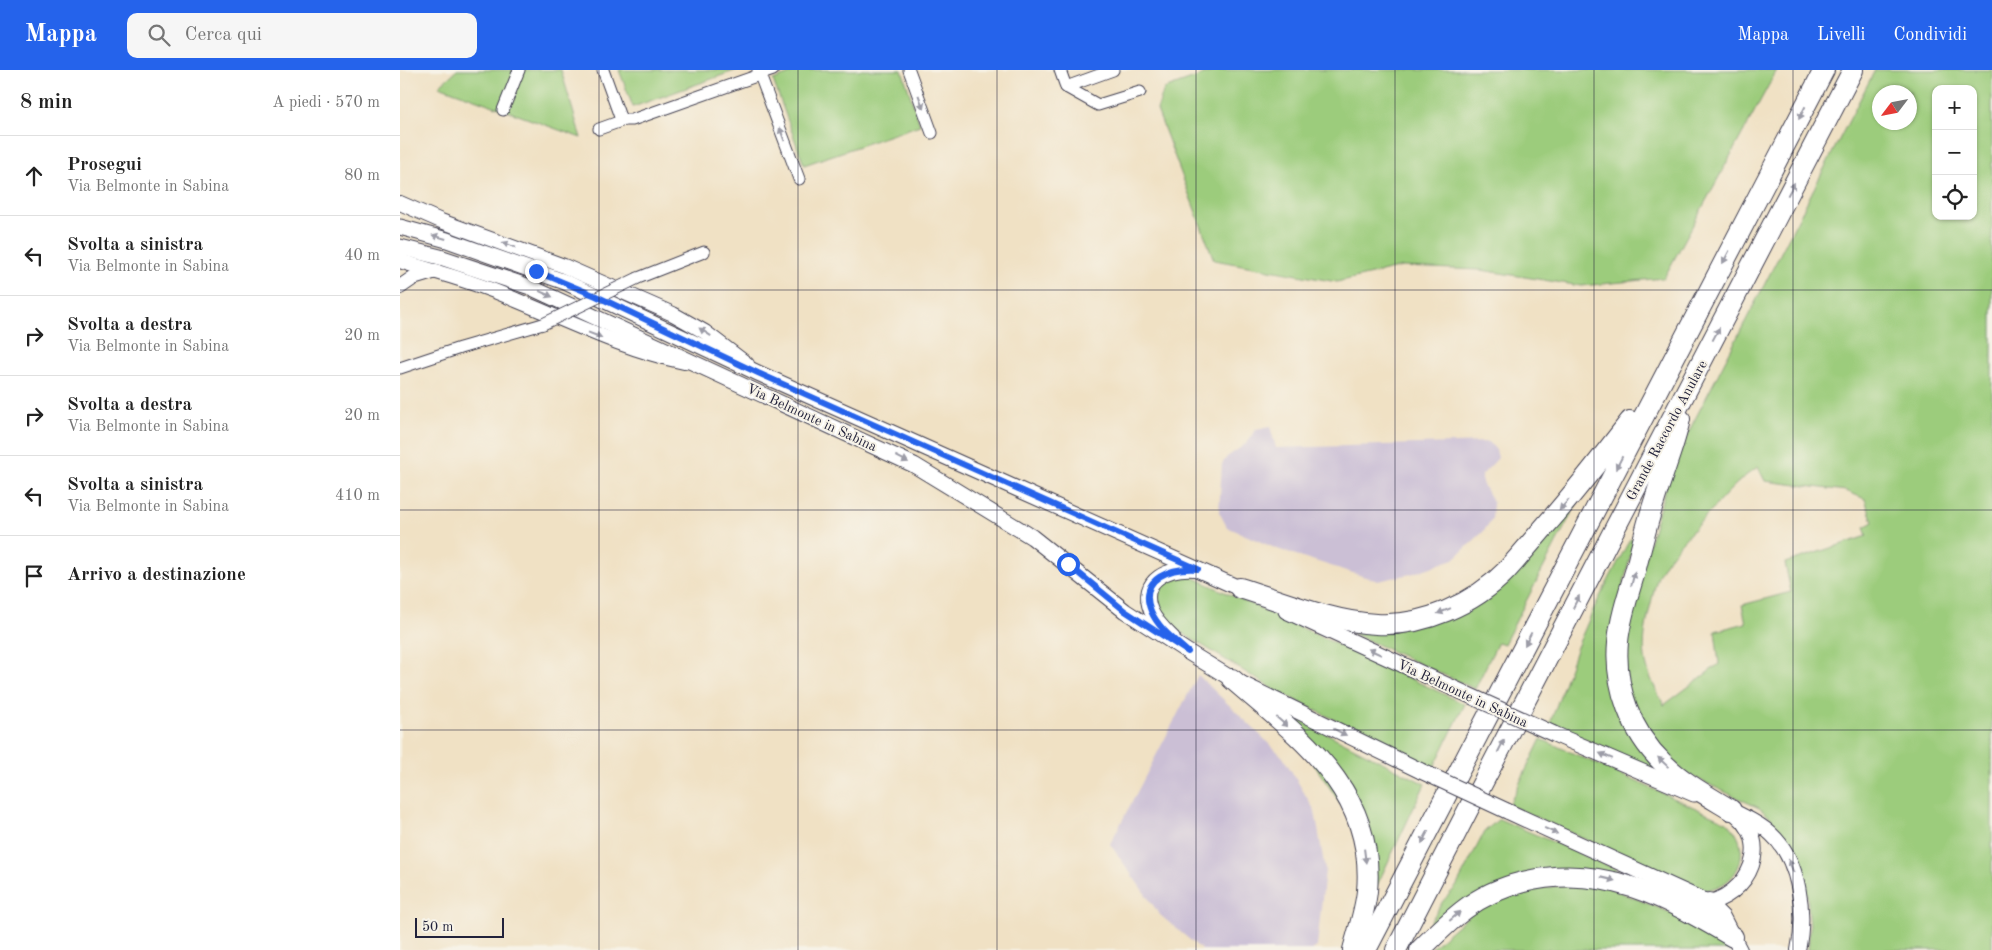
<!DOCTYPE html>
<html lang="it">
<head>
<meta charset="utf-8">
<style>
	body { margin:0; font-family:"Old Standard TT",serif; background:#f6f6f6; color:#222 }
	.controls { position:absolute; right:15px; top:15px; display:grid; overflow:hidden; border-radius:10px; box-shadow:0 1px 4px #0004 }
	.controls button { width:45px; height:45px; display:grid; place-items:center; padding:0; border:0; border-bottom:1px solid #e0e0e0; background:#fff; color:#222; font:25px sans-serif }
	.compass { position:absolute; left:1472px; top:15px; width:45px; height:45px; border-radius:50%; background:#fff; box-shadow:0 1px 4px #0004; rotate:238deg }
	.scale { position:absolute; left:15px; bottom:12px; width:89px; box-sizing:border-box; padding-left:5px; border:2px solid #22223b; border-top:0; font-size:14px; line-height:18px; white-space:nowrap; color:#22223b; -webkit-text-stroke:4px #f7f3e8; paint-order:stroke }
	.stop { position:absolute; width:15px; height:15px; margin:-11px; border:4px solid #2563eb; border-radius:50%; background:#fff }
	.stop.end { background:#2563eb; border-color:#fff; box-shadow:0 1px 5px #0008 }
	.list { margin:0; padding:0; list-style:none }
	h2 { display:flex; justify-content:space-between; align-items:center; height:65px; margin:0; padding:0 20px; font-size:21px }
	h2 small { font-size:16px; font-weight:400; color:#767676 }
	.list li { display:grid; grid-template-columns:32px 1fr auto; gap:15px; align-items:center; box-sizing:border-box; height:80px; padding:0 20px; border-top:1px solid #e0e0e0 }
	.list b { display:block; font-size:19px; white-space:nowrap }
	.list p { margin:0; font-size:16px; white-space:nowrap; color:#767676 }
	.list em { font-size:16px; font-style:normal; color:#767676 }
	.icon { flex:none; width:28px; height:28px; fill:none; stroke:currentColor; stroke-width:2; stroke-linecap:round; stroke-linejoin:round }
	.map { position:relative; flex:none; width:1592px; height:880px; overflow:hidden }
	header { display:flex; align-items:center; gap:30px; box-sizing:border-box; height:70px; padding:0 25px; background:#2563eb; color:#fff }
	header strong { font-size:24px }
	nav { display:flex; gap:28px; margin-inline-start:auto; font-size:18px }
	.search { width:350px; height:45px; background:#f6f6f6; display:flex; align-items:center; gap:12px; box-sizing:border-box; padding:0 18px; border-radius:10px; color:#767676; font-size:19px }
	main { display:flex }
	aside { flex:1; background:#fff }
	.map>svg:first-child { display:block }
	.industrial { fill:#cbbfd5 }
	.green { fill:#9ccc7b; stroke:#5f775b; fill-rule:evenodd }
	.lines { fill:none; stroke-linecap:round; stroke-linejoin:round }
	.minor-casing { stroke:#413f50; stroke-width:13 }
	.tertiary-casing { stroke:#413f50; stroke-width:16 }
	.secondary-casing { stroke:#413f50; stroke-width:17 }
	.motorway-casing { stroke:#413f50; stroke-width:22 }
	.minor { stroke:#fff; stroke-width:11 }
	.tertiary { stroke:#fff; stroke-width:14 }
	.secondary { stroke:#fff; stroke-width:15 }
	.motorway { stroke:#fff; stroke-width:20 }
	.minor-bridge-casing { stroke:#413f50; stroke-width:13; stroke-linecap:butt }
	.secondary-bridge-casing { stroke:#413f50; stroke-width:17; stroke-linecap:butt }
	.minor-bridge { stroke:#fff; stroke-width:11 }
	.secondary-bridge { stroke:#fff; stroke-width:15 }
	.oneway { fill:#9c9ca7 }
	.route { stroke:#2563eb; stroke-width:6 }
	.grid { fill:none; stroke:#22223b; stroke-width:1; stroke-opacity:0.55 }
	.labels { text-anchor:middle; stroke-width:4; stroke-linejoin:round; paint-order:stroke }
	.street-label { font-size:14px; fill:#22223b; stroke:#f7f3e8 }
</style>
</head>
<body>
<header>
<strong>Mappa</strong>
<div class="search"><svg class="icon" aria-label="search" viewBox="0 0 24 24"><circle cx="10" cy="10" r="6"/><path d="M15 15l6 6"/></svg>Cerca qui</div>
<nav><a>Mappa</a><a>Livelli</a><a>Condividi</a></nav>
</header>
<main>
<aside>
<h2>8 min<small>A piedi · 570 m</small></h2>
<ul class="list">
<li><svg class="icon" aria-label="ahead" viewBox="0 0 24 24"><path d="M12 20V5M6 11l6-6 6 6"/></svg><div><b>Prosegui</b><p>Via Belmonte in Sabina</p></div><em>80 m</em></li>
<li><svg class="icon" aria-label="left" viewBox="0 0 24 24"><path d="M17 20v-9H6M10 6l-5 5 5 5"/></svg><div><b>Svolta a sinistra</b><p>Via Belmonte in Sabina</p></div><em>40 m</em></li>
<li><svg class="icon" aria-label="right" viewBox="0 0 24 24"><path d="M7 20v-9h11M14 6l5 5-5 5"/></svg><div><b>Svolta a destra</b><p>Via Belmonte in Sabina</p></div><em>20 m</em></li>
<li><svg class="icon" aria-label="right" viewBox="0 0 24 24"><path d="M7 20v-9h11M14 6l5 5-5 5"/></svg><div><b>Svolta a destra</b><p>Via Belmonte in Sabina</p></div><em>20 m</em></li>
<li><svg class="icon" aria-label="left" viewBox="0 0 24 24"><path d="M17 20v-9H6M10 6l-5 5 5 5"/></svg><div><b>Svolta a sinistra</b><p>Via Belmonte in Sabina</p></div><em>410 m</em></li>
<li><svg class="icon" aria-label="arrive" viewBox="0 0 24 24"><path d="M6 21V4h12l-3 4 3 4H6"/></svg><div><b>Arrivo a destinazione</b></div></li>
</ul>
</aside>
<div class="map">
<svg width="1592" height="880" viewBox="0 0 1592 880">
	<rect width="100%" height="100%" fill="#f7f3e8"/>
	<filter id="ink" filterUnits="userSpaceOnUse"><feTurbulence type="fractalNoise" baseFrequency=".02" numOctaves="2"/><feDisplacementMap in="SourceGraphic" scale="10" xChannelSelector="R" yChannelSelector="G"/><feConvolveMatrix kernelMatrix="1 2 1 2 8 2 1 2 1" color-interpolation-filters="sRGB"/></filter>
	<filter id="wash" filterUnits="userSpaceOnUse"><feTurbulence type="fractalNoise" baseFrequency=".0096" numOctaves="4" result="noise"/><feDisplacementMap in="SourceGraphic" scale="20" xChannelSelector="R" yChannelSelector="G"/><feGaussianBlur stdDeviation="1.12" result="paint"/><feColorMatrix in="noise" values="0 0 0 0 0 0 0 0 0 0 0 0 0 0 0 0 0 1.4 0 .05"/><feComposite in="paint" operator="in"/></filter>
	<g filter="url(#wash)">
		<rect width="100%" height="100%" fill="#f0e1c4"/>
		<!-- industrial -->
		<g class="industrial">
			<path d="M870,356L876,378L1089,372L1096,380L1098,388L1082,405V413L1093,433L1092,449L1083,462L1054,489L1011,504L978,511L877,479L827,457L819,442L822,394L827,387L847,373L856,359Z"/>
			<path d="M798,605L883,687L915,741L925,800L917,877L912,880H802L760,845L710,774Z"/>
		</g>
		<!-- green -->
		<g class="green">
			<path d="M57,0H161L181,68L39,16Z"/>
			<path d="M219,0H337L233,37Z"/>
			<path d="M400,0H502L520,55L404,95L373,10Z"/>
			<path d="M817,0H1377L1264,208L1181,216L1081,200L1002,197L937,212L814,190L757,40L764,19Z"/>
			<path d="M1475,0H1592V880H1408L1410,857L1407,824L1398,794L1384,766L1370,747L1359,738L1285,703L1244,661L1226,615L1224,559L1269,406L1292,355ZM1536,19H1573V146H1536ZM1480,22H1510V52H1480ZM1358,397L1365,411L1446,421L1465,429L1473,452L1464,457L1467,466L1385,493L1391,522L1342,535L1346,553L1315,561L1319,594L1264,635C1242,595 1240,581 1250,537C1253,526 1255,513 1259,504C1270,482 1290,464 1305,447C1322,429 1337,410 1358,397Z"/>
			<path d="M1179,429L1104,574L1098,572L1075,619L932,554L1048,546Z"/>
			<path d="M1230,469L1234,470L1208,580L1272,708L1150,654L1177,577L1194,538Z"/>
			<path d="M786,504L1065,634L1033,699L873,619L763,551L758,547L753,522L765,506Z"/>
			<path d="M875,637L1025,714L972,826L968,774Z"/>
			<path d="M1141,669L1327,752C1356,780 1338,821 1298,820L1109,735Z"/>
			<path d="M1099,749L1216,799V802L1158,801L1027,864L1025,861L1043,831L1056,817L1085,761Z"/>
			<path d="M1177,814L1202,815L1296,853L1326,874L1329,880H1029C1052,861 1075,836 1104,826C1128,818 1153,817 1177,814Z"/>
		</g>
	</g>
	<g filter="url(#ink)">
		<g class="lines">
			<defs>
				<g id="minor">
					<path d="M203,0L220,47L224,50"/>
					<path d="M358,0L399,109"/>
					<path d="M509,0L532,63"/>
					<path d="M660,0L666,17"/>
					<path d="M666,17L698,35L740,22"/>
					<path d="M666,17L713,0"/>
					<path d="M103,40L119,0"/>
					<path d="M199,59L224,50H232L373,0"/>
					<path d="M238,208L304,182"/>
					<path d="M0,298L60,278L143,254"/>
				</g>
				<g id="tertiary">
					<path d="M0,133L41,151L164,196L273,244L305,262L347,294"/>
					<path d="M0,191C39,203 78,213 116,230C172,253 224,279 284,292"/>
					<path d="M0,217L13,208L36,201"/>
					<path d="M773,568C765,560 756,552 751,541C738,509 770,497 795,499"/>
					<path d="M1335,742C1347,748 1361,754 1371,764C1400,790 1406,844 1398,880"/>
					<path d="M1309,833L1323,847L1340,880"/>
				</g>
				<g id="secondary">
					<path d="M0,157L47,170L165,212L358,303L848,522"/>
					<path d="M0,177L40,187L130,217L514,395L632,467L725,541L788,582L832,609L1021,701"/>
					<path d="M886,541L1051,617"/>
					<path d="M1154,664L1294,724"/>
					<path d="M1107,741L1309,833C1358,819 1374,759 1322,736"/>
				</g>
				<g id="motorway">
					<path d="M1280,349C1274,377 1263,402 1255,429C1247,453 1241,478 1235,502C1228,525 1220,549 1218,572C1214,616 1231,662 1263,693C1282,712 1308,726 1331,740"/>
					<path d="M840,518C882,531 932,552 976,554C1022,557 1074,534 1106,501C1120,486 1133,470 1146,455C1176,421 1203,386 1230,351"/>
					<path d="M832,609C899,667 976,720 967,821C965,841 958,861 953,880"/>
					<path d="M1055,709L1424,0"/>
					<path d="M1079,720L1453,0"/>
					<path d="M1276,830L1299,835L1309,833"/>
					<path d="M966,880L1047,724"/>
					<path d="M996,880L1071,734"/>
					<path d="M1020,880C1034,866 1049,851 1065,839C1082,826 1103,817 1123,812C1202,792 1267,828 1333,867"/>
				</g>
			</defs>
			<!-- minor casing -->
			<use href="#minor" class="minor-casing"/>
			<!-- tertiary casing -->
			<use href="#tertiary" class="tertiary-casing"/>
			<!-- secondary casing -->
			<use href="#secondary" class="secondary-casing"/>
			<!-- motorway casing -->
			<use href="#motorway" class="motorway-casing"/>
			<!-- minor -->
			<use href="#minor" class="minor"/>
			<!-- tertiary -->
			<use href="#tertiary" class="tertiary"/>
			<!-- secondary -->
			<use href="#secondary" class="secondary"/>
			<!-- motorway -->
			<use href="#motorway" class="motorway"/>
			<defs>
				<path id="minor-bridge" d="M143,254L238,208"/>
				<g id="secondary-bridge">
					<path d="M1051,617L1154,664"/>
					<path d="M1021,701L1107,741"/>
				</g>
			</defs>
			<!-- minor-bridge casing -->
			<use href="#minor-bridge" class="minor-bridge-casing"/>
			<!-- secondary-bridge casing -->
			<use href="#secondary-bridge" class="secondary-bridge-casing"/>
			<!-- minor-bridge -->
			<use href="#minor-bridge" class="minor-bridge"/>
			<!-- secondary-bridge -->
			<use href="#secondary-bridge" class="secondary-bridge"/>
		</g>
		<!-- one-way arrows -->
		<defs><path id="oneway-solid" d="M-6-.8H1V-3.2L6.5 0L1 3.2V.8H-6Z" transform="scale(1.25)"/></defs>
		<g class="oneway">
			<use href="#oneway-solid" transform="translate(521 32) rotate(70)"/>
			<use href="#oneway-solid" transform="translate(1402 43) rotate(117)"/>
			<use href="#oneway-solid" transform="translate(382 64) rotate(-110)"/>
			<use href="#oneway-solid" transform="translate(1391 119) rotate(-62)"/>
			<use href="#oneway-solid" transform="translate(39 167) rotate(-164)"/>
			<use href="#oneway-solid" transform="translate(109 175) rotate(-159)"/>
			<use href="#oneway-solid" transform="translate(1326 187) rotate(118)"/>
			<use href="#oneway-solid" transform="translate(146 224) rotate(24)"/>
			<use href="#oneway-solid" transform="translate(305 262) rotate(-146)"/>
			<use href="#oneway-solid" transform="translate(1316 264) rotate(-62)"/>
			<use href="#oneway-solid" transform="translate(195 265) rotate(21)"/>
			<use href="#oneway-solid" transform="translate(502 389) rotate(27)"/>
			<use href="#oneway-solid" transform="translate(1219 393) rotate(117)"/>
			<use href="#oneway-solid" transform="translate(1164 435) rotate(131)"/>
			<use href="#oneway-solid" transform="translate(1233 509) rotate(-75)"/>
			<use href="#oneway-solid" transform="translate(1176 532) rotate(-63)"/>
			<use href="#oneway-solid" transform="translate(1044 541) rotate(158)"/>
			<use href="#oneway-solid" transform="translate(1128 569) rotate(118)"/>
			<use href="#oneway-solid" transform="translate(975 582) rotate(-155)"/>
			<use href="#oneway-solid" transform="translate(882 652) rotate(41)"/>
			<use href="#oneway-solid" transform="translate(940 662) rotate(27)"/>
			<use href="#oneway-solid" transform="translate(1101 676) rotate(-63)"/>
			<use href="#oneway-solid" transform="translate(1206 686) rotate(-157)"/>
			<use href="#oneway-solid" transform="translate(1263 692) rotate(-137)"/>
			<use href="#oneway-solid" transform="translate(1151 761) rotate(24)"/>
			<use href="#oneway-solid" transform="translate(1025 767) rotate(118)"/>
			<use href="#oneway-solid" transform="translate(965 786) rotate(83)"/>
			<use href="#oneway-solid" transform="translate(1391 796) rotate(-111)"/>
			<use href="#oneway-solid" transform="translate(1208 809) rotate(14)"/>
			<use href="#oneway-solid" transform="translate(1055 846) rotate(-41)"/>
		</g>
	</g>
	<g class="lines" filter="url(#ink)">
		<!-- route -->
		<path class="route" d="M136,201L196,226L358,303L798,499C773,497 737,507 751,541C758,558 775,570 788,582L725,541L668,494"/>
	</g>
	<!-- grid -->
	<path class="grid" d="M199,0V880M398,0V880M597,0V880M796,0V880M995,0V880M1194,0V880M1393,0V880M0,220H1592M0,440H1592M0,660H1592"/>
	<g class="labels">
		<!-- street labels -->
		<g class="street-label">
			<text transform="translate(412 347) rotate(25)" y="5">Via Belmonte in Sabina</text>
			<text transform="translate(1266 360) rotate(-62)" y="5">Grande Raccordo Anulare</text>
			<text transform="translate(1063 623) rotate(25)" y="5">Via Belmonte in Sabina</text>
		</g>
	</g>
</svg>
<div class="controls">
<button>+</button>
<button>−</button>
<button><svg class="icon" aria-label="locate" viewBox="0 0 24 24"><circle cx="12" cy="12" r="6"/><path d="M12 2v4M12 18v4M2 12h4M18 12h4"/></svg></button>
</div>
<svg class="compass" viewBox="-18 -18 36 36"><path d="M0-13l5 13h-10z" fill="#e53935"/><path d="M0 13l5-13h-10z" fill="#767676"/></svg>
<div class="scale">50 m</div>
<div class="stop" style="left:668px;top:494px"></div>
<div class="stop end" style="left:136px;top:201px"></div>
</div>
</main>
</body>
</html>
